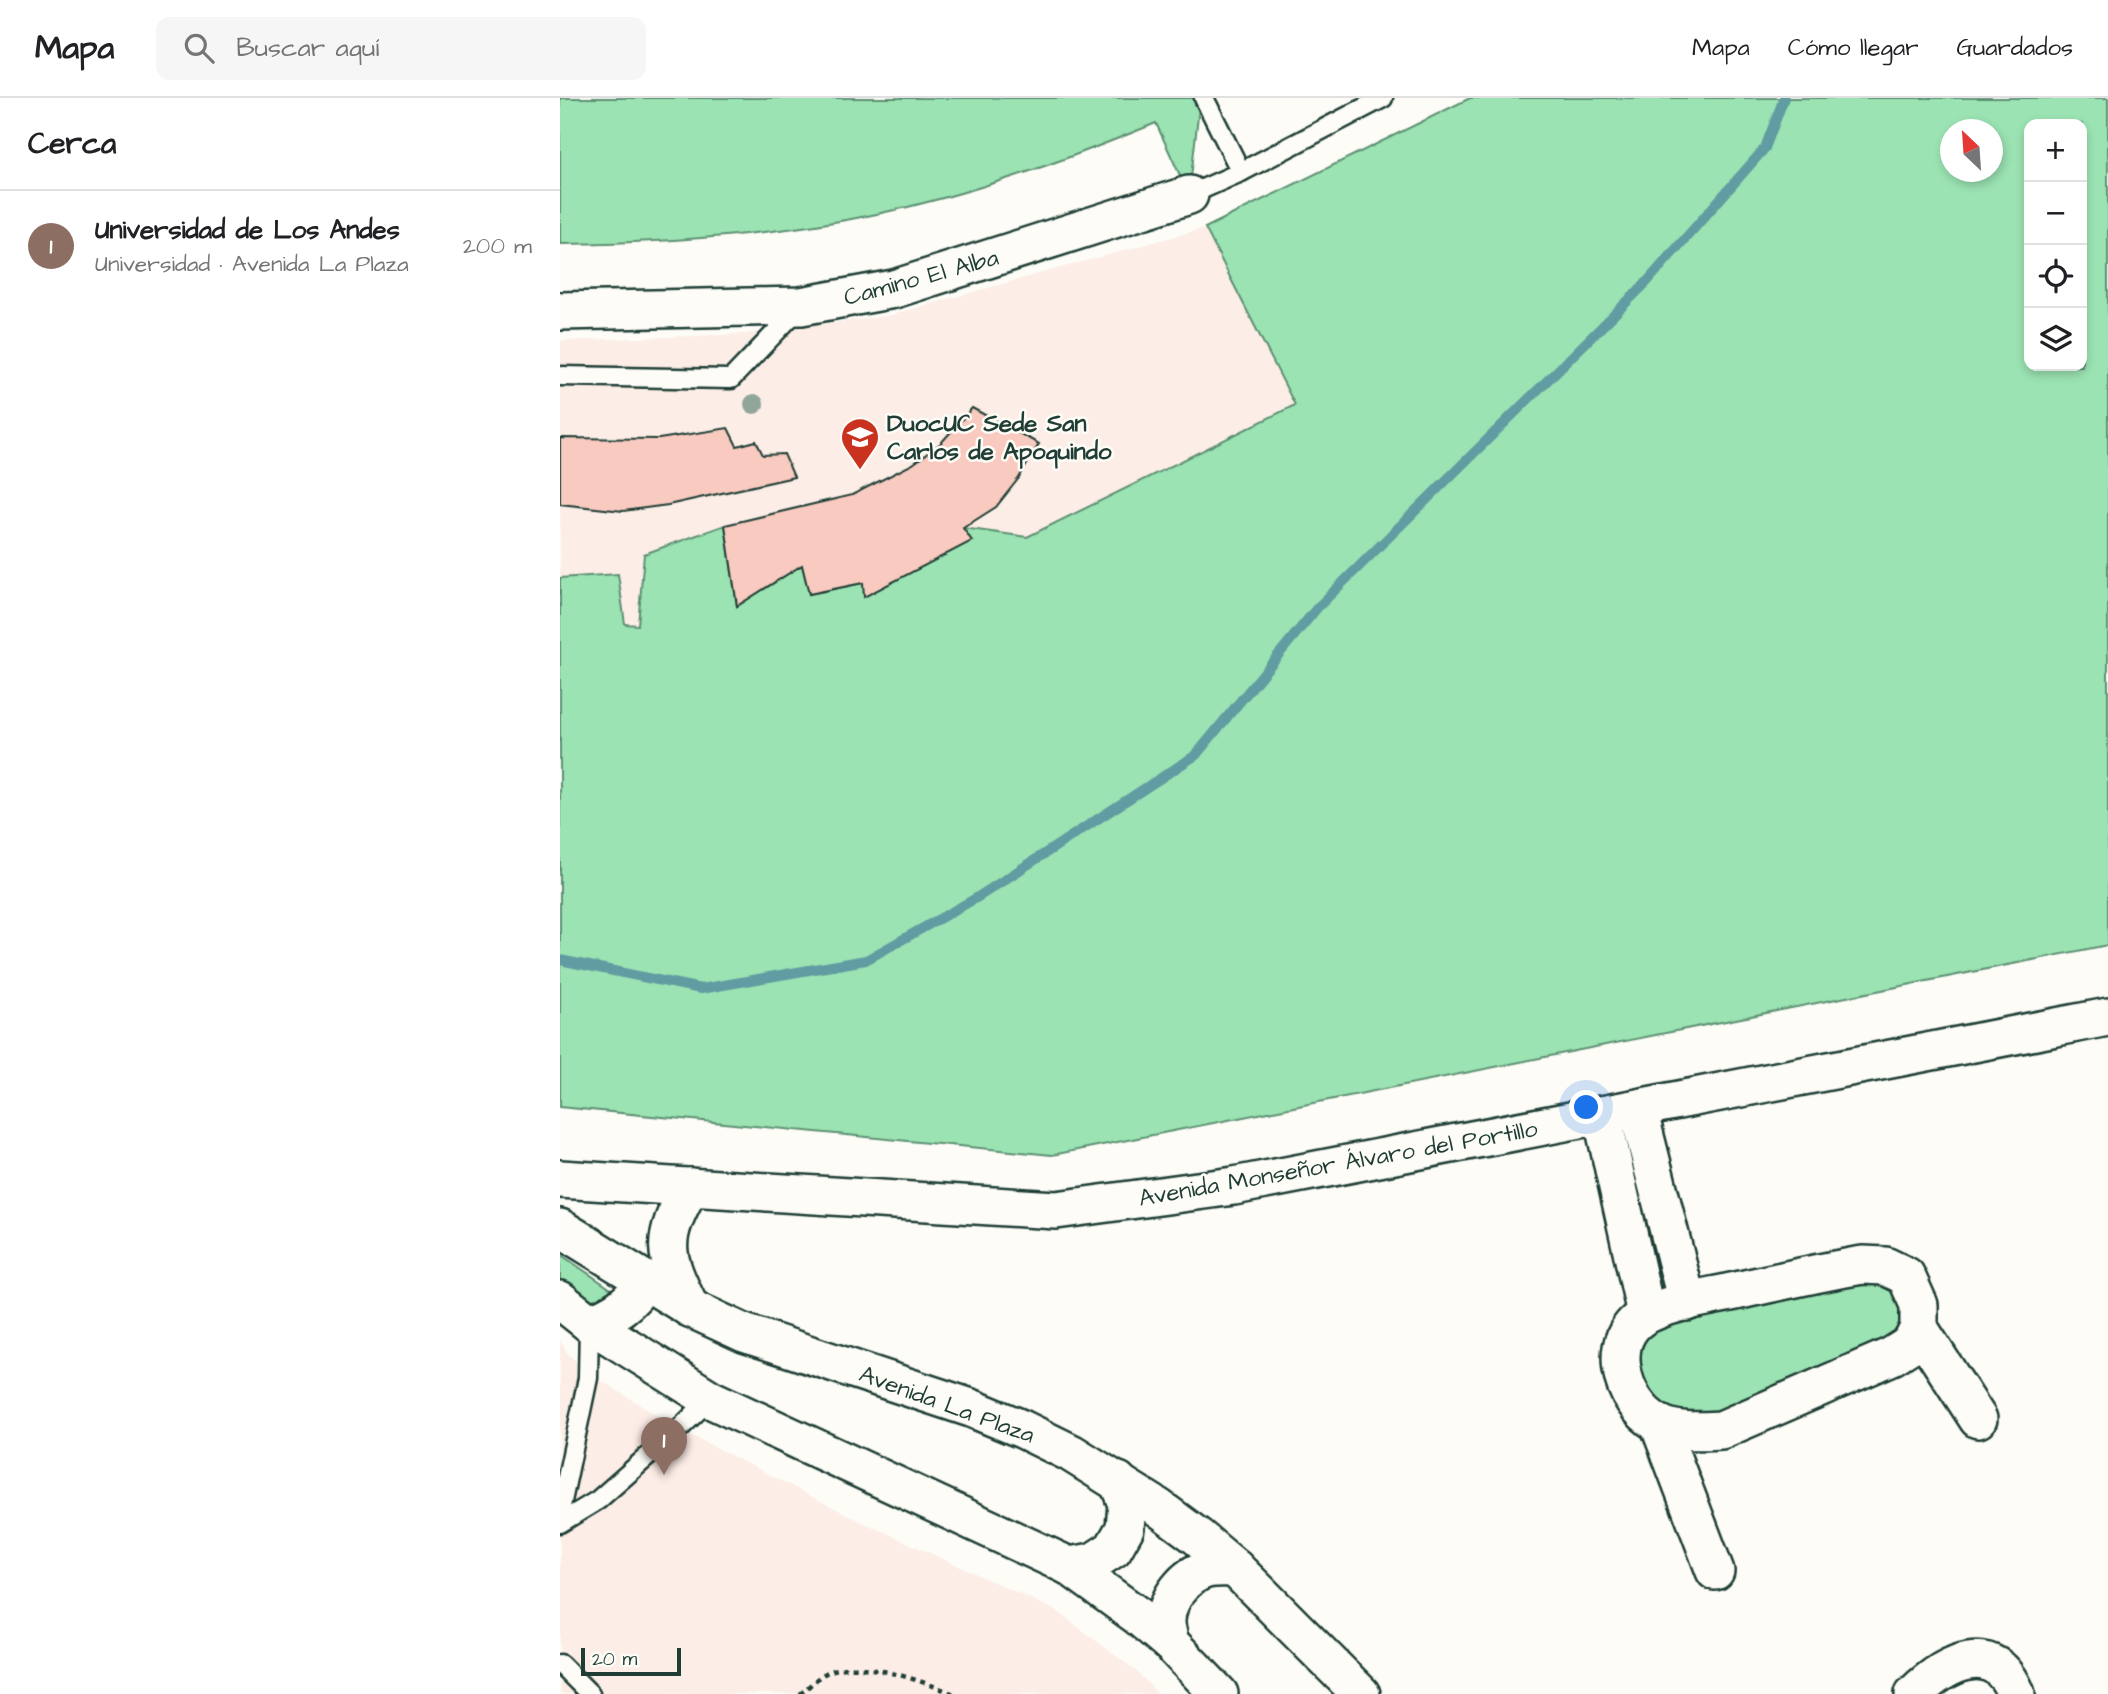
<!DOCTYPE html>
<html lang="es">
<head>
<meta charset="utf-8">
<style>
	body { margin:0; font-family:"Architects Daughter",sans-serif; background:#f6f6f6; color:#202124 }
	.controls { position:absolute; right:21px; top:21px; display:grid; overflow:hidden; border-radius:14px; box-shadow:0 4px 10px #0003 }
	.controls button { width:63px; height:63px; display:grid; place-items:center; padding:0; border:0; border-bottom:2px solid #e0e0e0; background:#fff; color:#202124; font:35px sans-serif }
	.compass { position:absolute; left:1380px; top:21px; width:63px; height:63px; border-radius:50%; background:#fff; box-shadow:0 4px 10px #0003; rotate:335deg }
	.scale { position:absolute; left:21px; bottom:18px; width:100px; box-sizing:border-box; padding-left:7px; border:4px solid #1f3d34; border-top:0; font-size:19px; line-height:24px; white-space:nowrap; color:#1f3d34; -webkit-text-stroke:5px #fdfcf7; paint-order:stroke }
	.you { position:absolute; left:1027px; top:1010px; width:24px; height:24px; margin:-18px; border:5px solid #fff; border-radius:50%; background:#1a73e8; box-shadow:0 0 0 10px #1a73e833 }
	.badge { display:grid; place-items:center; width:46px; height:46px; border-radius:50%; background:#c8321e; color:#fff; font-size:23px; font-weight:700 }
	.pin { position:absolute; translate:-50% -58px; filter:drop-shadow(0 2px 4px #0008) }
	.pin::after { content:''; position:absolute; top:37px; width:24px; height:21px; background:inherit; clip-path:polygon(0 0,100% 0,50% 100%) }
	.list { margin:0; padding:0; list-style:none }
	h2 { display:flex; justify-content:space-between; align-items:center; height:91px; margin:0; padding:0 28px; font-size:30px }
	h2 small { font-size:23px; font-weight:400; color:#757577 }
	.list li { display:grid; grid-template-columns:46px 1fr auto; gap:21px; align-items:center; box-sizing:border-box; height:112px; padding:0 28px; border-top:2px solid #e0e0e0 }
	.list b { display:block; font-size:26px; white-space:nowrap }
	.list p { margin:0; font-size:23px; white-space:nowrap; color:#757577 }
	.list em { font-size:23px; font-style:normal; color:#757577 }
	.icon { flex:none; width:38px; height:38px; fill:none; stroke:currentColor; stroke-width:2; stroke-linecap:round; stroke-linejoin:round }
	.map { position:relative; flex:none; width:1548px; height:1596px; overflow:hidden }
	header { display:flex; align-items:center; gap:42px; box-sizing:border-box; height:98px; padding:0 35px; background:#fff; border-bottom:2px solid #e0e0e0 }
	header strong { font-size:33px }
	nav { display:flex; gap:38px; margin-inline-start:auto; font-size:24px }
	.search { width:490px; height:63px; background:#f6f6f6; display:flex; align-items:center; gap:18px; box-sizing:border-box; padding:0 24px; border-radius:14px; color:#757577; font-size:26px }
	main { display:flex }
	aside { flex:1; background:#fff }
	.map>svg:first-child { display:block }
	.built { fill:#fcede6 }
	.green { fill:#9be3b2; stroke:#5d9073; stroke-width:2; fill-rule:evenodd }
	.lines { fill:none; stroke-linecap:round; stroke-linejoin:round }
	.stream { stroke:#619ca2; stroke-width:10 }
	.building { fill:#f9cabf; stroke:#1f3d34; stroke-width:2 }
	.lane-casing { stroke:#1f3d34; stroke-width:23 }
	.street-casing { stroke:#1f3d34; stroke-width:42 }
	.path { stroke:#1f3d34; stroke-width:4.5; stroke-dasharray:5 5; stroke-linecap:butt }
	.lane { stroke:#fdfcf7; stroke-width:18 }
	.street { stroke:#fdfcf7; stroke-width:37 }
	.tree { fill:#91a59a }
	.labels { text-anchor:middle; stroke-width:5; stroke-linejoin:round; paint-order:stroke }
	.street-label { font-size:24px; fill:#1f3d34; stroke:#fdfcf7 }
	.poi-label { font-size:24px; font-weight:bold; fill:#1f3d34; stroke:#fdfcf7; text-anchor:start }
</style>
</head>
<body>
<header>
<strong>Mapa</strong>
<div class="search"><svg class="icon" aria-label="search" viewBox="0 0 24 24"><circle cx="10" cy="10" r="6"/><path d="M15 15l6 6"/></svg>Buscar aquí</div>
<nav><a>Mapa</a><a>Cómo llegar</a><a>Guardados</a></nav>
</header>
<main>
<aside>
<h2>Cerca<small></small></h2>
<ul class="list">
<li><span class="badge" style="background:#8d6e63">1</span><div><b>Universidad de Los Andes</b><p>Universidad · Avenida La Plaza</p></div><em>200 m</em></li>
</ul>
</aside>
<div class="map">
<svg width="1548" height="1596" viewBox="0 0 1548 1596">
	<rect width="100%" height="100%" fill="#fdfcf7"/>
	<filter id="ink" filterUnits="userSpaceOnUse"><feTurbulence type="fractalNoise" baseFrequency=".0143" numOctaves="2"/><feDisplacementMap in="SourceGraphic" scale="14" xChannelSelector="R" yChannelSelector="G"/><feConvolveMatrix kernelMatrix="1 2 1 2 8 2 1 2 1" color-interpolation-filters="sRGB"/></filter>
	<g filter="url(#ink)">
		<!-- built -->
		<g class="built">
			<path d="M645,130L735,307L0,670V243L183,236L327,218Z"/>
			<path d="M0,1242L8,1256L29,1275L119,1331L298,1422L497,1513L576,1573L598,1596H0Z"/>
		</g>
		<!-- green -->
		<g class="green">
			<path d="M0,0H640L629,97L596,25C504,63 410,97 312,117C209,138 105,145 0,146Z"/>
			<path d="M910,0H1548V847L492,1057L0,1009V480L58,476L65,526L78,527L84,456L165,427L177,508L242,467L249,496L303,485L403,430L467,439L735,307L645,130ZM1469,26H1522V268H1469ZM1391,32H1433V74H1391Z"/>
			<path d="M0,1156L64,1200L41,1213L0,1184Z"/>
			<path d="M1304,1182L1339,1188L1352,1226L1334,1247L1138,1320L1097,1309L1079,1286L1073,1254L1097,1229Z"/>
		</g>
		<g class="lines">
			<!-- stream -->
			<path class="stream" d="M0,862L141,891L306,862L418,799L636,657L757,510L1086,185L1205,50L1224,0"/>
		</g>
		<!-- building -->
		<g class="building">
			<path d="M412,310L479,346L459,380L436,409L403,430L412,443L304,499L303,485L249,496L242,467L177,508L165,427L292,397L353,366L381,345Z"/>
			<path d="M168,330L177,348L196,343L203,357L224,356L234,379L108,407L63,413L0,406V340L99,341Z"/>
		</g>
		<g class="lines">
			<defs>
				<g id="lane">
					<path d="M644,0L681,74"/>
					<path d="M629,97L681,74L823,0"/>
					<path d="M0,278L171,281L239,210"/>
					<path d="M0,1413L28,1280L29,1225"/>
					<path d="M0,1425L38,1402L119,1331L150,1301"/>
					<path d="M0,1566L30,1596"/>
				</g>
				<g id="street">
					<path d="M0,213L241,208L334,191L629,97"/>
					<path d="M1078,1011L1127,1204"/>
					<path d="M1042,1017L1086,1216"/>
					<path d="M0,1081L496,1112L674,1088L1548,919"/>
					<path d="M0,1130L130,1210L184,1235L411,1310L462,1331L511,1355L599,1410L638,1439L675,1470L801,1596"/>
					<path d="M1303,1167L1325,1168L1346,1178L1359,1207V1230L1351,1246L1332,1258L1161,1332C1140,1333 1116,1335 1098,1325C1060,1305 1043,1237 1088,1216C1113,1204 1144,1200 1171,1194C1215,1185 1258,1174 1303,1167Z"/>
					<path d="M0,1202L29,1225L150,1301L509,1468L578,1518L610,1545L659,1596"/>
					<path d="M130,1210C103,1155 100,1143 130,1089"/>
					<path d="M29,1225C54,1217 71,1205 85,1183"/>
					<path d="M1359,1230L1418,1321"/>
					<path d="M1099,1326L1155,1473"/>
					<path d="M509,1468L533,1464L553,1451L565,1430L567,1406L558,1383"/>
					<path d="M610,1545C609,1539 606,1531 606,1524C606,1501 625,1477 647,1471C656,1469 666,1470 675,1470"/>
					<path d="M1354,1596C1386,1565 1434,1539 1456,1596"/>
				</g>
			</defs>
			<!-- lane casing -->
			<use href="#lane" class="lane-casing"/>
			<!-- street casing -->
			<use href="#street" class="street-casing"/>
			<!-- path -->
			<path class="path" d="M240,1596C248,1590 256,1580 266,1575C298,1559 362,1583 394,1596"/>
			<!-- lane -->
			<use href="#lane" class="lane"/>
			<!-- street -->
			<use href="#street" class="street"/>
		</g>
		<!-- trees -->
		<circle class="tree" cx="194" cy="306" r="10"/>
	</g>
	<!-- icons -->
	<defs>
		<symbol id="university-pin" viewBox="-11 -11 22 30"><path d="M0 17L-7.5 6A9.5 9.5 0 1 1 7.5 6Z" fill="#c8321e" stroke="#fdfcf7"/><path d="M0-5L7-2L0 1L-7-2ZM-4 1L0 2.5L4 1V4Q0 6-4 4Z" fill="#fff"/></symbol>
	</defs>
	<g fill-rule="evenodd">
		<use href="#university-pin" x="278" y="317" width="44" height="60"/>
	</g>
	<g class="labels">
		<!-- street labels -->
		<g class="street-label">
			<text transform="translate(361 179) rotate(-15)" y="8">Camino El Alba</text>
			<text transform="translate(778 1065) rotate(-10)" y="8">Avenida Monseñor Álvaro del Portillo</text>
			<text transform="translate(387 1306) rotate(20)" y="8">Avenida La Plaza</text>
		</g>
		<!-- poi labels -->
		<g class="poi-label">
			<text x="327" y="333">DuocUC Sede San<tspan x="327" dy="28">Carlos de Apoquindo</tspan></text>
		</g>
	</g>
</svg>
<div class="controls">
<button>+</button>
<button>−</button>
<button><svg class="icon" aria-label="locate" viewBox="0 0 24 24"><circle cx="12" cy="12" r="6"/><path d="M12 2v4M12 18v4M2 12h4M18 12h4"/></svg></button>
<button><svg class="icon" aria-label="layers" viewBox="0 0 24 24"><path d="M12 4l9 5-9 5-9-5zM3 14l9 5 9-5"/></svg></button>
</div>
<svg class="compass" viewBox="-18 -18 36 36"><path d="M0-13l5 13h-10z" fill="#e53935"/><path d="M0 13l5-13h-10z" fill="#757577"/></svg>
<div class="scale">20 m</div>
<div class="you"></div>
<div class="pin badge" style="left:104px;top:1377px;background:#8d6e63">1</div>
</div>
</main>
</body>
</html>
